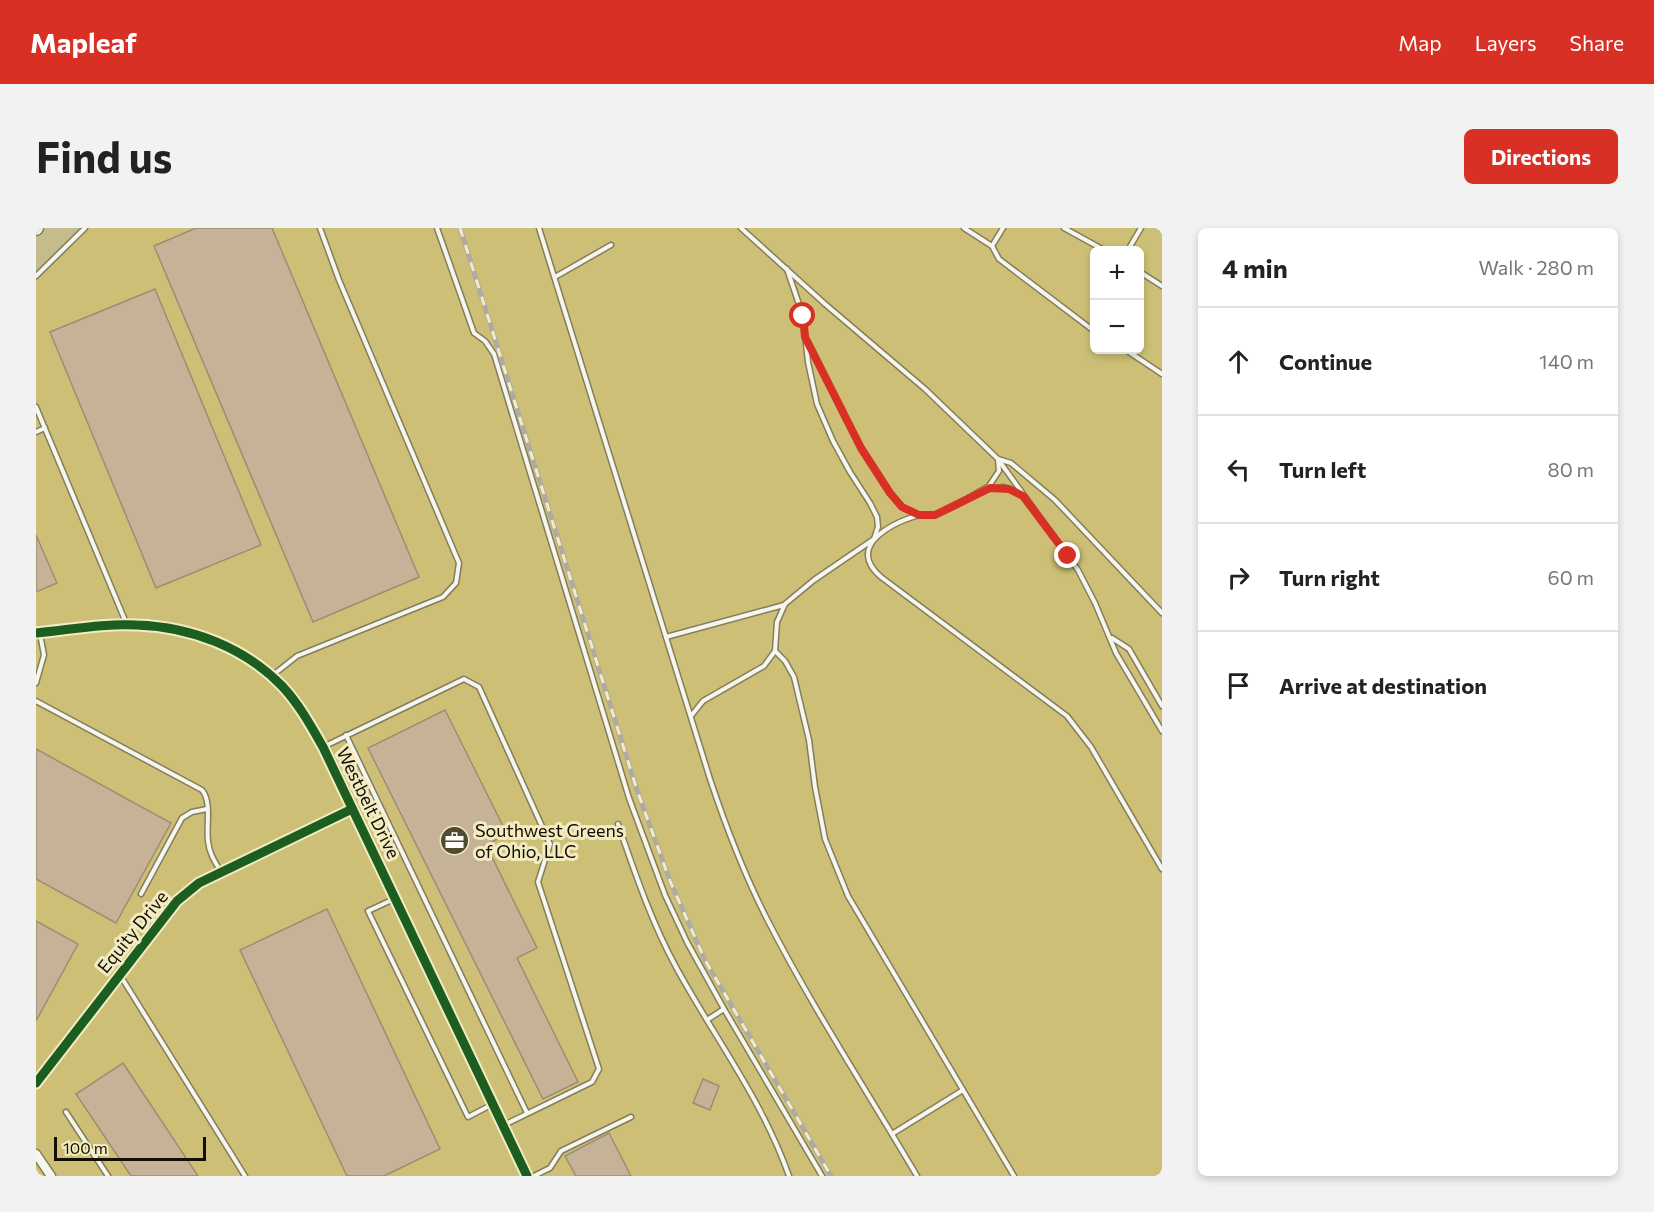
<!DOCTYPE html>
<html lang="en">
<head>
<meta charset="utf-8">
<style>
	body { margin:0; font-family:Commissioner,sans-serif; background:#f2f2f2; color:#222 }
	.controls { position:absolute; right:18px; top:18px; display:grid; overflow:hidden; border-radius:9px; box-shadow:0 3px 9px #0003 }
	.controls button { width:54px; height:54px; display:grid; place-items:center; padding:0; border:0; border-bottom:2px solid #e0e0e0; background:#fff; color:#222; font:30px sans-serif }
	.scale { position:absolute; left:18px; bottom:15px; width:152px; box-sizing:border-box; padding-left:6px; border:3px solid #130e00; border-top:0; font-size:16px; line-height:21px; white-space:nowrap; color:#130e00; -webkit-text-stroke:4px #f3ecc3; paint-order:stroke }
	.stop { position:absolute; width:18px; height:18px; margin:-14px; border:4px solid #d93025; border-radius:50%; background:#fff }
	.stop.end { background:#d93025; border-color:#fff; box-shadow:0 2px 6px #0008 }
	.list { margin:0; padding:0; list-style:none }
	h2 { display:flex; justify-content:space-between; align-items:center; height:78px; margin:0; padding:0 24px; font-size:26px }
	h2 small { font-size:20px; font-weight:400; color:#767676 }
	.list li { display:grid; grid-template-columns:39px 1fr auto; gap:18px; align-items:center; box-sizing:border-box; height:108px; padding:0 24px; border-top:2px solid #e0e0e0 }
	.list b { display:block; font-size:22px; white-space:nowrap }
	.list em { font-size:20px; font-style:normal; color:#767676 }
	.icon { flex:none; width:33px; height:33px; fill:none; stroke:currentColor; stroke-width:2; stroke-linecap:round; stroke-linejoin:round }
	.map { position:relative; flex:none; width:1126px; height:948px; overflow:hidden; border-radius:9px }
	header { display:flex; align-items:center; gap:36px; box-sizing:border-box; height:84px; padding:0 30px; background:#d93025; color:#fff }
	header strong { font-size:28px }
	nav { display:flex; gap:33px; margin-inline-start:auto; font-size:21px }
	.intro { display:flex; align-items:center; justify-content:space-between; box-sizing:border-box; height:144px; padding:0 36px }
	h1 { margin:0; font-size:42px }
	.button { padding:15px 27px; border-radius:9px; background:#d93025; color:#fff; font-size:21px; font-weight:700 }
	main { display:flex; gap:36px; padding:0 36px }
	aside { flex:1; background:#fff; border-radius:9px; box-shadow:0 3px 9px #0003 }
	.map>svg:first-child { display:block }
	.built { fill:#cdc076; fill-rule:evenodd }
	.building { fill:#c6b297; stroke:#9f8c72; stroke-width:1.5 }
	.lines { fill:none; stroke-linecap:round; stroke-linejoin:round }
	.service-casing { stroke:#837d5b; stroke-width:7 }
	.minor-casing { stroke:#837d5b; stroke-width:11 }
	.secondary-casing { stroke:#837d5b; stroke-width:15 }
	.service { stroke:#f6f5ee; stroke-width:4 }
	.minor { stroke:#f6f5ee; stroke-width:8 }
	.secondary { stroke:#f6f5ee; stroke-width:12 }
	.rail-casing { stroke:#aeaca2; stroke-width:5 }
	.rail { stroke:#f3ecc3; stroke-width:3; stroke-dasharray:9; stroke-linecap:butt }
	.cycleway-casing { stroke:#f3ecc3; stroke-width:13 }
	.cycleway { stroke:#1b5e20; stroke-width:9 }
	.route { stroke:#d93025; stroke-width:8 }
	.labels { text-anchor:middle; stroke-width:6; stroke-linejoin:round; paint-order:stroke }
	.street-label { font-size:18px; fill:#130e00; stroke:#f3ecc3 }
	.poi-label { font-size:18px; fill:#130e00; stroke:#f3ecc3; text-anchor:start }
</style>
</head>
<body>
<header>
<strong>Mapleaf</strong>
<nav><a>Map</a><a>Layers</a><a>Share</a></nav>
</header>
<div class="intro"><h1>Find us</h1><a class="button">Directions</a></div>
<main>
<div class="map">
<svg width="1126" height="948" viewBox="0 0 1126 948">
	<rect width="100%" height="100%" fill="#c4bc8d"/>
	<!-- built -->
	<path class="built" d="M52,0H1126V948H0V55ZM1058,22H1104V122H1058Z"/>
	<!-- building -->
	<g class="building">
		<path d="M160,0H236L383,349L277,394L118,18Z"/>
		<path d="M119,61L225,317L120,360L14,104Z"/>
		<path d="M0,307L21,355L0,364Z"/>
		<path d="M409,482L471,606L450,617L501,720L481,730L542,854L507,871L332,520Z"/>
		<path d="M0,521L135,595L80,695L0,651Z"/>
		<path d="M291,681L404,921L348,948H311L204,722Z"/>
		<path d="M0,693L42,716L0,793Z"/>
		<path d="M87,835L162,948H95L40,866Z"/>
		<path d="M667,851L683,858L674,882L657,875Z"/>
		<path d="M573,905L595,948H540L529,928Z"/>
	</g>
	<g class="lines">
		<defs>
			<g id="service">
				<path d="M401,0L438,105L449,113L458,126L593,570L629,667L651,714L688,781L786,948"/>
				<path d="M503,0L674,551C690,599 708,646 731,691C776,779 831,863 881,948"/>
				<path d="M705,0L789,76L889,161L962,231L975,235L1019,272L1126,385"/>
				<path d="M928,0L956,18"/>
				<path d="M967,0L956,18L963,31L1058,103"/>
				<path d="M1028,0L1068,22"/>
				<path d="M1092,22L1105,0"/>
				<path d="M1104,44L1126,58"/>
				<path d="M0,48L49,0"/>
				<path d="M519,49L575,17"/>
				<path d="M771,113L825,220L854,265L866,279L883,287H899L918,278L953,258L963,243L962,231"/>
				<path d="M1090,122L1126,146"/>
				<path d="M0,179L91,397"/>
				<path d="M0,204L9,200"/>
				<path d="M964,234L1042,342L1059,375L1080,425L1126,503"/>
				<path d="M951,261L968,259L987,267"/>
				<path d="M883,287C856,295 809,318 845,349L1031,488L1055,519L1126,641"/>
				<path d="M630,409L748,377"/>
				<path d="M1076,410L1093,421L1126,478"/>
				<path d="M739,423L749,433L758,449L773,512L779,559L789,611L812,668L978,948"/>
				<path d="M237,447L261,428L407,369L420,355L423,335L303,52L284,0"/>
				<path d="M0,455L8,427L4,406"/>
				<path d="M0,473L166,562C176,574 170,598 172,613C173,625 179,634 185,644"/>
				<path d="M655,488L667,473L728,438L739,423L741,394L749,376L778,352L838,311L842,299L841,289L834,275L814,244L797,213L781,176L772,134L767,88L751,41"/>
				<path d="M310,507L491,885"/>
				<path d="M287,519L428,451L443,459L514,616L502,654L563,841L556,854L468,897"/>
				<path d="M582,596C599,645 615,693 640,739C678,809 727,873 753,948"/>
				<path d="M105,666L146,590L156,584L171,581"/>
				<path d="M358,671L332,683L432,889L455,877"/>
				<path d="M84,747L209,948"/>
				<path d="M671,792L688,781"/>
				<path d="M30,884L72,948"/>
				<path d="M856,906L927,862"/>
				<path d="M498,948L514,940L525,923L595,889"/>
			</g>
			<g id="minor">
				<path d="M0,405C33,402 68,395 101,397C155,399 208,419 246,458C263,476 275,498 287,519L491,948"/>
				<path d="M0,855L141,673L163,655L316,581"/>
				<path d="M0,926L15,948"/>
			</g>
			<path id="secondary" d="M0,1L1,0"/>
		</defs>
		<!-- service casing -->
		<use href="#service" class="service-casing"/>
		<!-- minor casing -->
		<use href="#minor" class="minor-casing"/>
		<!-- secondary casing -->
		<use href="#secondary" class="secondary-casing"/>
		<!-- service -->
		<use href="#service" class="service"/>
		<!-- minor -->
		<use href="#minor" class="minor"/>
		<!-- secondary -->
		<use href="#secondary" class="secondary"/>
		<defs>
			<path id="rail" d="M424,0L601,562L634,653L669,732L795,948"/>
		</defs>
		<!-- rail casing -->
		<use href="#rail" class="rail-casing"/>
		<!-- rail -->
		<use href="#rail" class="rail"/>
		<defs>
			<g id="cycleway">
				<path d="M0,405C33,402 68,395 101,397C155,399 208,419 246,458C263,476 275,498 287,519L491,948"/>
				<path d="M0,855L141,673L163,655L316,581"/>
			</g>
		</defs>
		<!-- cycleway casing -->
		<use href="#cycleway" class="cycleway-casing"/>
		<!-- cycleway -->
		<use href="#cycleway" class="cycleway"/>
	</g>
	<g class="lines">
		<!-- route -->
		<path class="route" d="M767,88L769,109L825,220L854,265L866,279L883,287H899L954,260L973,261L987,268L1032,328"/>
	</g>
	<!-- icons -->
	<defs>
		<symbol id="office-disc" viewBox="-11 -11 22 22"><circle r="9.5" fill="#514b31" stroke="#f3ecc3"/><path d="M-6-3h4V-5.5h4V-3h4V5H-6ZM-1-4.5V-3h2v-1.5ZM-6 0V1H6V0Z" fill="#fff"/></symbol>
	</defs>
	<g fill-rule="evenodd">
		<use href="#office-disc" x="402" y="596" width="33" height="33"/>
	</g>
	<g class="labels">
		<!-- street labels -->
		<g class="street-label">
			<text transform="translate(332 575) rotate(64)" y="6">Westbelt Drive</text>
			<text transform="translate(97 704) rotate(-51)" y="6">Equity Drive</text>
		</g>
		<!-- poi labels -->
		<g class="poi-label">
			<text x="439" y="609">Southwest Greens<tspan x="439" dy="21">of Ohio, LLC</tspan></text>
		</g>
	</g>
</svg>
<div class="controls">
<button>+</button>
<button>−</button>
</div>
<div class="scale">100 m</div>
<div class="stop" style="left:767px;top:88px"></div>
<div class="stop end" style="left:1032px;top:328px"></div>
</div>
<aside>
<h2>4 min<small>Walk · 280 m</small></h2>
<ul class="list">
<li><svg class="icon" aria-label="ahead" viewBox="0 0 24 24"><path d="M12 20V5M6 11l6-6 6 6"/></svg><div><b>Continue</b></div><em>140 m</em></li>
<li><svg class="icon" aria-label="left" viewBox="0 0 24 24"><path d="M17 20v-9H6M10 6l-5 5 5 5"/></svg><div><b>Turn left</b></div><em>80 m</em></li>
<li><svg class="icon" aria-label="right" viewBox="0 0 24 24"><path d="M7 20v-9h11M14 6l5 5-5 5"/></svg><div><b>Turn right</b></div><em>60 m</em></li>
<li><svg class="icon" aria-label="arrive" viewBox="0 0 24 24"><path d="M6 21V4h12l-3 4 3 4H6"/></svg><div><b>Arrive at destination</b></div></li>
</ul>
</aside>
</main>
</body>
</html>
